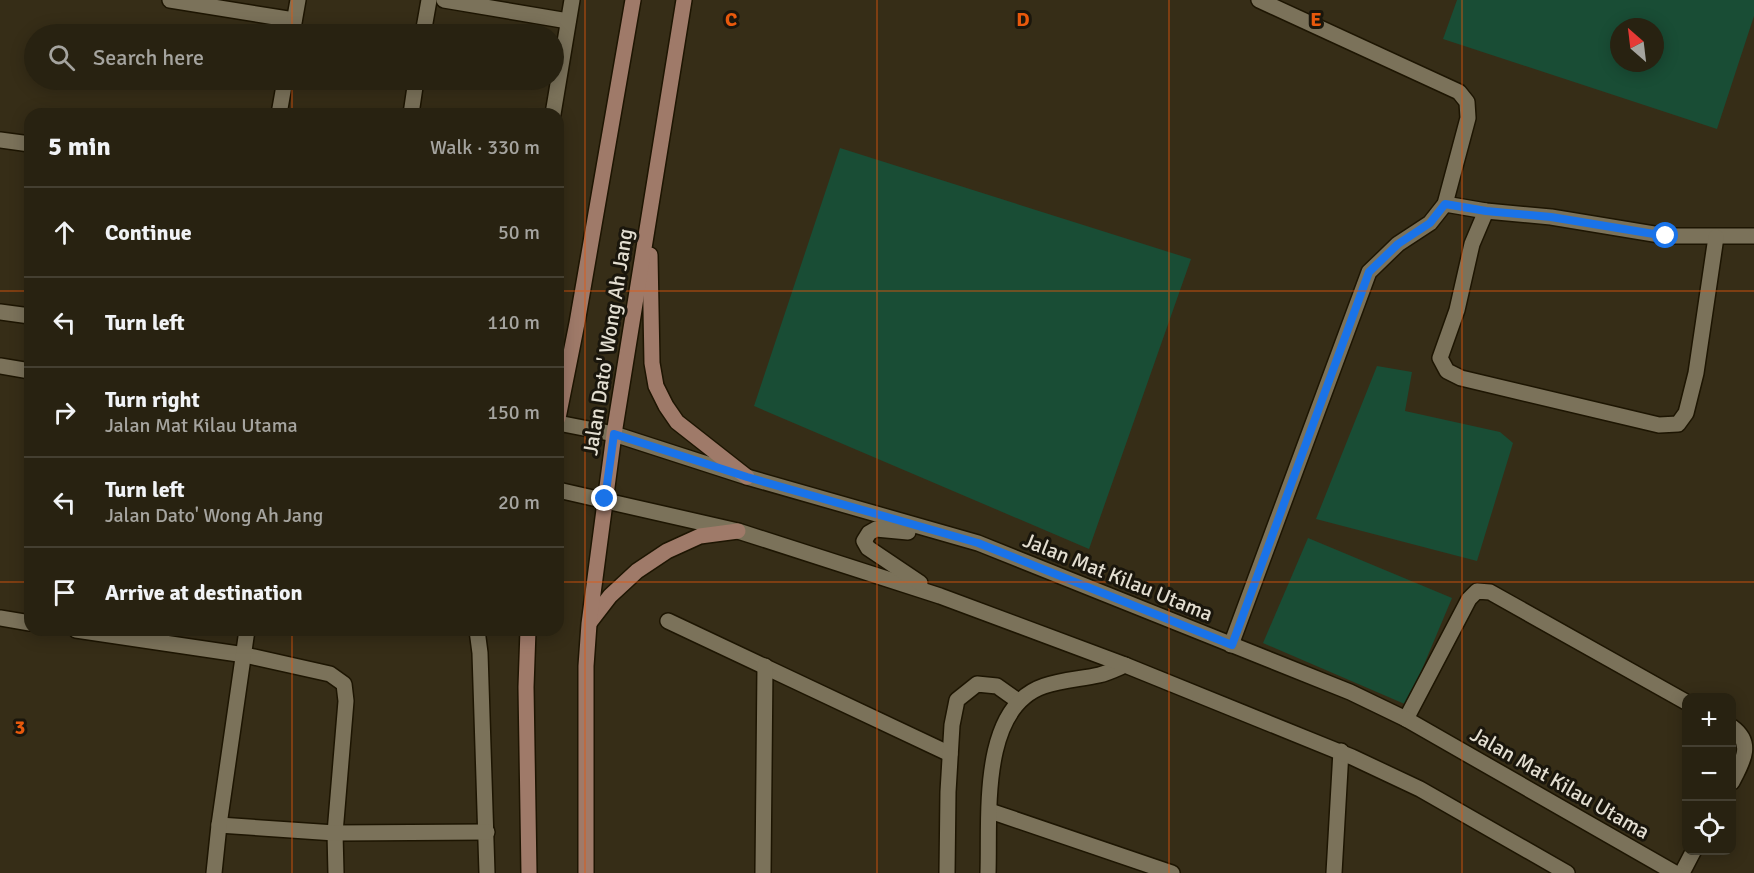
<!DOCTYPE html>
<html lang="en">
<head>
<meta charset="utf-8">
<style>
	body { margin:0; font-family:Signika,sans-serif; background:#302a1a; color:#f1f3f6 }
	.controls { position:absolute; right:18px; bottom:18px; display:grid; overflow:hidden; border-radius:12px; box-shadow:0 3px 15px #0003 }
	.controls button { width:54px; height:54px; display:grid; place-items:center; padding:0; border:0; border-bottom:2px solid #443f31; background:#282211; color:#f1f3f6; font:30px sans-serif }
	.compass { position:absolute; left:1610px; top:18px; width:54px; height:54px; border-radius:50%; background:#282211; box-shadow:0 3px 15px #0003; rotate:332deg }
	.stop { position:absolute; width:18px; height:18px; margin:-14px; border:4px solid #1a73e8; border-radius:50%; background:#fff }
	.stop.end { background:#1a73e8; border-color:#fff; box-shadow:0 2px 6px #0008 }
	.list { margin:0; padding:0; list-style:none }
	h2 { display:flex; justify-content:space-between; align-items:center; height:78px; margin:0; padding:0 24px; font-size:26px }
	h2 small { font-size:20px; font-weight:400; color:#a5a49f }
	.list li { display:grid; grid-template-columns:39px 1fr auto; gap:18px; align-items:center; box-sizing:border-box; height:90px; padding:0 24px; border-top:2px solid #443f31 }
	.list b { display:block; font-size:22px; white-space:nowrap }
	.list p { margin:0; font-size:20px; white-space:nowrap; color:#a5a49f }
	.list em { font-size:20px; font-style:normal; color:#a5a49f }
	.icon { flex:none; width:33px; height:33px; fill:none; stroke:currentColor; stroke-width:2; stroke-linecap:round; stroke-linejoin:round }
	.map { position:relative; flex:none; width:1754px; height:873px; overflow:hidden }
	.search { position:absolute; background:#282211; box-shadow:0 3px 15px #0003; left:24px; top:24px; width:540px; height:66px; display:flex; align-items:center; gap:15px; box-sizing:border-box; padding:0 21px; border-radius:33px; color:#a5a49f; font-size:22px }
	.panel { position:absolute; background:#282211; box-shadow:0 3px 15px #0003; left:24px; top:108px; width:540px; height:528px; border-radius:18px }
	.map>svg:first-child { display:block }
	.green { fill:#194d35; fill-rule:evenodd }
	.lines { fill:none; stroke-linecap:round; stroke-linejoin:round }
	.service-casing { stroke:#1d1502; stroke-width:18 }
	.minor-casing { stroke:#1d1502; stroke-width:18 }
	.tertiary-casing { stroke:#1d1502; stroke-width:18 }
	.secondary-casing { stroke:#1d1502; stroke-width:18 }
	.service { stroke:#7b725a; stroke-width:15 }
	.minor { stroke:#7b725a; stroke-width:15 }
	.tertiary { stroke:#7b725a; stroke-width:15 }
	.secondary { stroke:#9f7a69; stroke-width:15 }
	.route { stroke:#1a73e8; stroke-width:8 }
	.grid { fill:none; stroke:#e8590c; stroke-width:1.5; stroke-opacity:0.55 }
	.labels { text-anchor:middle; stroke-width:6; stroke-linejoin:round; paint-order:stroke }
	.street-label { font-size:21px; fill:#e3ded1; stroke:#1a160c }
	.grid-label { font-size:20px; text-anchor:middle; font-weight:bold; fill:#e8590c; stroke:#1a160c; stroke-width:6; stroke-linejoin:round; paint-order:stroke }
</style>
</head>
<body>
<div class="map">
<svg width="1754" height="873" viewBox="0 0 1754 873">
	<rect width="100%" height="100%" fill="#362d17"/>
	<!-- green -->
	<g class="green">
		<path d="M1457,0H1754V16L1717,129L1443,39ZM1619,27H1655V63H1619Z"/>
		<path d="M840,148L1191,259L1089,549L754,406Z"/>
		<path d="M1377,366L1412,372L1405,411L1500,432L1513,443L1477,561L1316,519Z"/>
		<path d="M1308,538L1452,598L1407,705L1263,643Z"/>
	</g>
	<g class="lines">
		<defs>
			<g id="service">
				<path d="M444,0L568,21"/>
				<path d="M423,34L429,0"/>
				<path d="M411,114L416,80"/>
				<path d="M0,140L30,144"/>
				<path d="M1445,204L1486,211L1551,217L1666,236H1754"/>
				<path d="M1486,211L1472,244L1457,310L1440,358L1447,371L1461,378L1659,425L1678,424L1686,413L1696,373L1716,237"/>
				<path d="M0,618L30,623"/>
				<path d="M668,621L950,754"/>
				<path d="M76,630L245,655L330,674L344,684L346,701L335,833L336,873"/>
				<path d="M1406,719L1469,599L1477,591L1490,592L1686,702"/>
				<path d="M1732,727C1754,743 1743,761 1732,782"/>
				<path d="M990,811L1172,873"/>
				<path d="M763,873L765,666"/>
				<path d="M1682,873L1694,850"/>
			</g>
			<g id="minor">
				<path d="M170,0L294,20"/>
				<path d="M292,34L298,0"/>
				<path d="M279,114L285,80"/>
				<path d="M553,114L572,0"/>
				<path d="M0,312L30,316"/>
				<path d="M477,630L480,653L487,873"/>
				<path d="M1231,645L1369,272L1398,244L1430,223L1445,204L1468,118L1467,102L1459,92L1259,0"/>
				<path d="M219,825L335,833L487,832"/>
				<path d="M214,873L219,825L247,630"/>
				<path d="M947,873L948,792L952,725L957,700L977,684L997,686L1018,701"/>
				<path d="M988,873C990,817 979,708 1044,686C1062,680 1081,679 1099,675C1108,673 1116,669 1125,665"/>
				<path d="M1334,873L1341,751"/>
			</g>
			<g id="tertiary">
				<path d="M0,366L30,371"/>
				<path d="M558,423L614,434L747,477L978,543L1350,692L1406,719L1675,873"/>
				<path d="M558,490L738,531L940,596L1125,665L1352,757L1420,789L1567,873"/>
				<path d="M908,532L876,529L869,533L864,541L868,548L920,583"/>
			</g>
			<g id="secondary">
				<path d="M650,255L652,363L656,386L666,406L677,422L747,477"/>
				<path d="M558,418L577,323L633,0"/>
				<path d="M590,622L610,596L637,571L667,551L700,536L738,531"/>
				<path d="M528,630L526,687L529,873"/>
				<path d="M586,873V666L589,624L614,434L684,0"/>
			</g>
		</defs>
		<!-- service casing -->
		<use href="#service" class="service-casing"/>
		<!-- minor casing -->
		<use href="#minor" class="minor-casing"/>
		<!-- tertiary casing -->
		<use href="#tertiary" class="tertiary-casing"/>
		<!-- secondary casing -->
		<use href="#secondary" class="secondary-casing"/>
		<!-- service -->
		<use href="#service" class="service"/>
		<!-- minor -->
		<use href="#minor" class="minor"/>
		<!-- tertiary -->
		<use href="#tertiary" class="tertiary"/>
		<!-- secondary -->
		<use href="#secondary" class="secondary"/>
	</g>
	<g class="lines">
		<!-- route -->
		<path class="route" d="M605,499L614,434L747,477L978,543L1232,645L1369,272L1398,244L1430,223L1445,204L1486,211L1551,217L1666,236"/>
	</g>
	<!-- grid -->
	<path class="grid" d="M292,0V34M585,0V873M877,0V873M1169,0V873M1462,0V873M292,80V114M0,291H30M558,291H1754M0,582H30M558,582H1754M292,630V873"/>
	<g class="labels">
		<!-- street labels -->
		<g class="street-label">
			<text transform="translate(608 342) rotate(-81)" y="7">Jalan Dato' Wong Ah Jang</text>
			<text transform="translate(1118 577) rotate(22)" y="7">Jalan Mat Kilau Utama</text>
			<text transform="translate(1560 783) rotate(30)" y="7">Jalan Mat Kilau Utama</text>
		</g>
	</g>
	<g class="grid-label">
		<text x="731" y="26">C</text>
		<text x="1023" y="26">D</text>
		<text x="1316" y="26">E</text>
		<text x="20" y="734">3</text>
	</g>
</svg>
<div class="controls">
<button>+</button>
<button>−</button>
<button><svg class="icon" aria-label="locate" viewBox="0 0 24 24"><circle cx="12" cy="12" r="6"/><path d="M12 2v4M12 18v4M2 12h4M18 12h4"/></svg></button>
</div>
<svg class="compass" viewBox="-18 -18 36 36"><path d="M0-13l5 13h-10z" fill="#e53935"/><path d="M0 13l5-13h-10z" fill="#a5a49f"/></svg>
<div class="stop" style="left:1666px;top:236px"></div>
<div class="stop end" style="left:605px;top:499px"></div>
<div class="search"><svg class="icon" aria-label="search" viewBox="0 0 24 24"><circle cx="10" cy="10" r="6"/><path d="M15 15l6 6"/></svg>Search here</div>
<section class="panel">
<h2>5 min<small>Walk · 330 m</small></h2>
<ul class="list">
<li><svg class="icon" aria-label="ahead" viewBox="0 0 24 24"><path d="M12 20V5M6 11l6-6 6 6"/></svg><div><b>Continue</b></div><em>50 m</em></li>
<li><svg class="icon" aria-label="left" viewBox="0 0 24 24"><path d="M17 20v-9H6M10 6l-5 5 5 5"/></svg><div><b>Turn left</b></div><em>110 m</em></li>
<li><svg class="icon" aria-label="right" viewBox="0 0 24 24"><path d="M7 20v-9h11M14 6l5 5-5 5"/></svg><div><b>Turn right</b><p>Jalan Mat Kilau Utama</p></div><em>150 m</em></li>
<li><svg class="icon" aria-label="left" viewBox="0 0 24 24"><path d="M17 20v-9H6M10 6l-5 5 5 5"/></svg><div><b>Turn left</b><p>Jalan Dato' Wong Ah Jang</p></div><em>20 m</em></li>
<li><svg class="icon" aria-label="arrive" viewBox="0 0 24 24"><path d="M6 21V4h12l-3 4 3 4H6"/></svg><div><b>Arrive at destination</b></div></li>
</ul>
</section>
</div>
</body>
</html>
